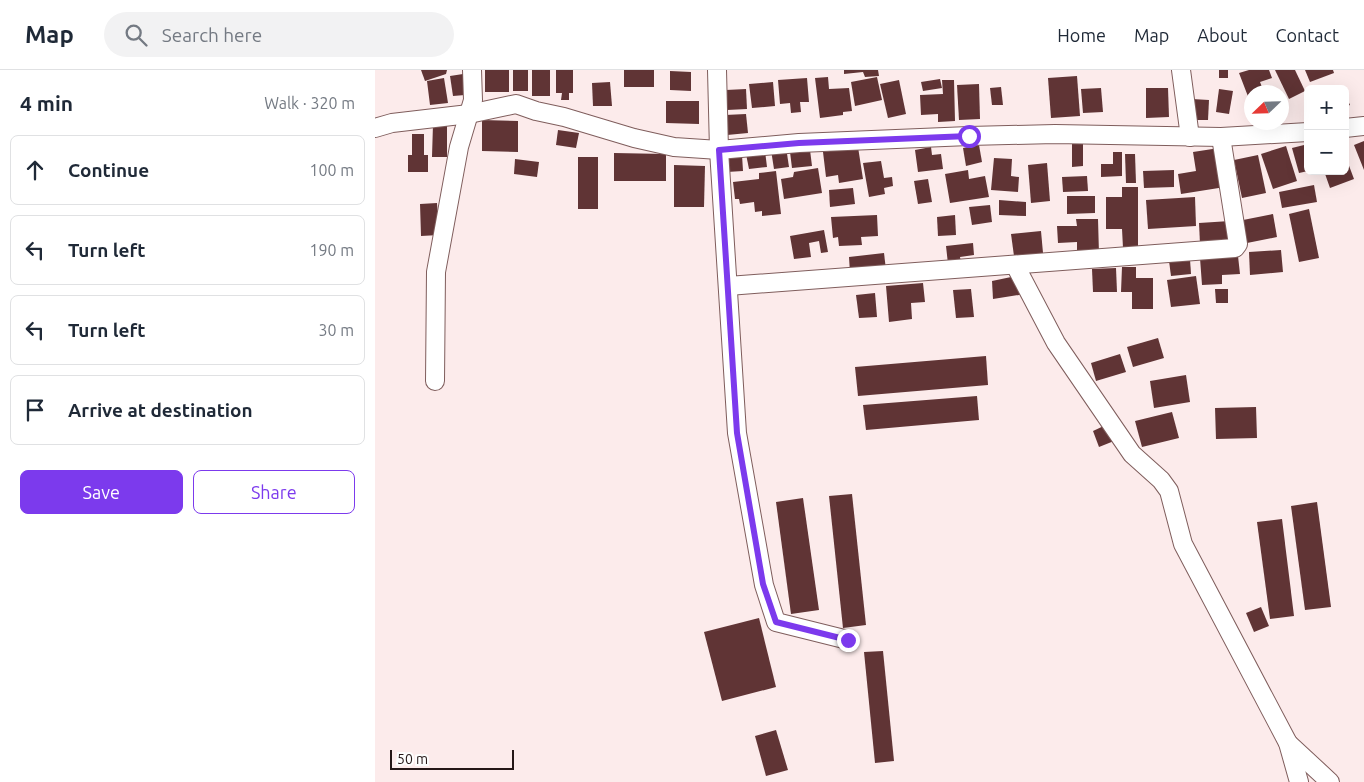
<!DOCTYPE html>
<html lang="en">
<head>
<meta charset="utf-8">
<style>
	body { margin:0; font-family:Ubuntu,sans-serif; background:#f2f2f3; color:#1f2937 }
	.controls { position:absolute; right:15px; top:15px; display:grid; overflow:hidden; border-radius:8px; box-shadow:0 5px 20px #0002 }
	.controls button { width:45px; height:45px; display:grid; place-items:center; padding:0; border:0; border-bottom:1px solid #e0e1e3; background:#fff; color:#1f2937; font:25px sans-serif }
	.compass { position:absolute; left:869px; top:15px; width:45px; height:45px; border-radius:50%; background:#fff; box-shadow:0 5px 20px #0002; rotate:247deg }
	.scale { position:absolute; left:15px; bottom:12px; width:124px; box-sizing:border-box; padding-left:5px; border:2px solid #251717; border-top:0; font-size:14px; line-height:18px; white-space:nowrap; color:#251717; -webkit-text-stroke:4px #fdfdfd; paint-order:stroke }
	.stop { position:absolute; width:15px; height:15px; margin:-11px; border:4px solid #7c3aed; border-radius:50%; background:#fff }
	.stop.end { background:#7c3aed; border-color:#fff; box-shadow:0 1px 5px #0008 }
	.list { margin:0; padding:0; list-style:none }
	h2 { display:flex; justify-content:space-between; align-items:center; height:65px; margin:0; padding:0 20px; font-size:21px }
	h2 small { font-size:16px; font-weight:400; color:#747a83 }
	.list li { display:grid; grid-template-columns:32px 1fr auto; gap:15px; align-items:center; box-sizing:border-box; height:70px; margin:0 10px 10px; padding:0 10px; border:1px solid #e0e1e3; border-radius:8px }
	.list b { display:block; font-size:19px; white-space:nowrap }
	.list em { font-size:16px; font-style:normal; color:#747a83 }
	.actions { display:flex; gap:10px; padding:15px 20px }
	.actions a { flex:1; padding:11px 0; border:1px solid #7c3aed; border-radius:8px; text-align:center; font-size:18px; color:#7c3aed }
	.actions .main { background:#7c3aed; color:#fff }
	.icon { flex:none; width:28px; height:28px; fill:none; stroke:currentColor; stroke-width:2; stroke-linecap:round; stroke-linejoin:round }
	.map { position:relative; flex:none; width:989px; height:712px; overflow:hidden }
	header { display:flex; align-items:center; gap:30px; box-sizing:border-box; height:70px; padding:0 25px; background:#fff; border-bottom:1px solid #e0e1e3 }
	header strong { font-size:24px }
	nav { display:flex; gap:28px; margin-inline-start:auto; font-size:18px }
	.search { width:350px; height:45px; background:#f2f2f3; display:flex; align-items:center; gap:12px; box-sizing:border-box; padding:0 18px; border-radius:28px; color:#747a83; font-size:19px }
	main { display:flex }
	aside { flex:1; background:#fff }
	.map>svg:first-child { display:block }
	.building { fill:#603435 }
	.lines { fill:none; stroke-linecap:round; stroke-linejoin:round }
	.minor-casing { stroke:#7f5d5c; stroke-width:20 }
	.minor { stroke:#fff; stroke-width:18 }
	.route { stroke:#7c3aed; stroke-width:6 }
</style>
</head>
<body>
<header>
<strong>Map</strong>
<div class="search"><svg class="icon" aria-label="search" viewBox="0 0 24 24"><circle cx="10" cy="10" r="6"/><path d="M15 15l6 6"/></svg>Search here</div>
<nav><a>Home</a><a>Map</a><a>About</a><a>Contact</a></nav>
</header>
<main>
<aside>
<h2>4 min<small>Walk · 320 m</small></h2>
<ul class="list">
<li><svg class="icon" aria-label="ahead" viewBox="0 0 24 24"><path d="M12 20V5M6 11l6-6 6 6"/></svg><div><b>Continue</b></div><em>100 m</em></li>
<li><svg class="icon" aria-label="left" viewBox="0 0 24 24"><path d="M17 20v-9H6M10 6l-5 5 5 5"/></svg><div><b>Turn left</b></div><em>190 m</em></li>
<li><svg class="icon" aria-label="left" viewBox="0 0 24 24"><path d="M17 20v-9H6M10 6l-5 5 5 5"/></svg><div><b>Turn left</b></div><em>30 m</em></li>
<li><svg class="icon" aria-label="arrive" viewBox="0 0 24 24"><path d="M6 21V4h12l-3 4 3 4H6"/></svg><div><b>Arrive at destination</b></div></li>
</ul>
<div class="actions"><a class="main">Save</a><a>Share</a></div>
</aside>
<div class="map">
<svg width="989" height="712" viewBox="0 0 989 712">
	<rect width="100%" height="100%" fill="#fcebeb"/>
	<!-- building -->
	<g class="building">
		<path d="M46,0H72L71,4L50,11Z"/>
		<rect x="110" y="0" width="24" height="22"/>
		<rect x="138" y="0" width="15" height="21"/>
		<rect x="157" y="0" width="18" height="26"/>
		<path d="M181,0H198V23H194V30H186L187,23H181Z"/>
		<rect x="249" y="0" width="30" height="17"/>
		<path d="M469,0H503L504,6L490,7L488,2L469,4Z"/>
		<rect x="844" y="0" width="9" height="8"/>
		<path d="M874,0H894L897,8L885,12L889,22H876V27L874,29L864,3Z"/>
		<path d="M900,0H920L930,21L914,29Z"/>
		<path d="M930,0H958L959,3L935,12Z"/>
		<path d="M295,1L316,2V21L295,20Z"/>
		<path d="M88,4L90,25L78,26L75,6Z"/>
		<path d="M702,6L705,46L676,48L673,8Z"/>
		<path d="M453,7L454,19L474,18L477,41L468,42V45L445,48L440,8Z"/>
		<path d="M502,7L507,30L480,36L476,12Z"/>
		<path d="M69,8L73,33L55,35L52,11Z"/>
		<path d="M432,8L434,32H425L426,42L416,43L415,33L405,34L403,10Z"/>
		<path d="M565,9L567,18L548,21L546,12Z"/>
		<path d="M524,10L531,44L513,48L505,14Z"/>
		<path d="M567,10H579L580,51L563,52V44L546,45L545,25L568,24Z"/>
		<path d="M235,12L237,36H218L217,13Z"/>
		<path d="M398,12L400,36L377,38L374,14Z"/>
		<path d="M604,14L605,49L584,50L582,15Z"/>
		<path d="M626,17L628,35H617L615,18Z"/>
		<path d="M726,18L728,42L708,43L706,19Z"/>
		<path d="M771,18H793L794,47L771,48Z"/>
		<path d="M371,19L372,39L352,40L351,20Z"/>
		<path d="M844,19L858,21L854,44L841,42Z"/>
		<path d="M970,24L975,35L970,37Z"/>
		<path d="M817,29L834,30L833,50H816Z"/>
		<path d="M291,31H324V54L291,53Z"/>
		<path d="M371,44L373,63L352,65L350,45Z"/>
		<path d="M107,50L143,51V82L107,81Z"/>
		<path d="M58,54H72V87H57Z"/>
		<path d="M183,60L204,63L201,78L181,75Z"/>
		<path d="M37,64H49V85H53V102H33V85H37Z"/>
		<path d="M989,71V100L979,75Z"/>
		<path d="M697,73H708V96L697,97Z"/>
		<path d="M933,74V101L924,103L917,78Z"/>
		<path d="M604,75L607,92L591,96L588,78Z"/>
		<path d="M911,76L922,111L898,119L886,84Z"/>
		<path d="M411,77L414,97L399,99L396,80Z"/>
		<path d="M483,77L488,109L464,113L463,105L451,107L448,82Z"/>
		<path d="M556,77L557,85L566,84L568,99L543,102L540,80Z"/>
		<path d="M844,78L850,117L806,124L803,104L821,101L818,82Z"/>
		<path d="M435,80L437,96L417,98L415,82Z"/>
		<path d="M390,81L392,97L374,99L371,84Z"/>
		<path d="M738,82H747V106L726,107V94H738Z"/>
		<path d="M239,83L291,84V111H239Z"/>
		<path d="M750,84H760L761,113H751Z"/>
		<path d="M352,85H367L368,101L352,102Z"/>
		<path d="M883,85L891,123L867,128L859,90Z"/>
		<path d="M970,85L979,109L955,118L949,101H970Z"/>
		<rect x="203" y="87" width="20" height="52"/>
		<path d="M619,88L637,89L636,106L644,107L643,122L616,120Z"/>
		<path d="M140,89L164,92L162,107L139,104Z"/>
		<path d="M506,91L509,108L517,107L518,116L509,118L510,124L494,127L488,93Z"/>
		<path d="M672,93L675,131L656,133L653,95Z"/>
		<path d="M299,95L330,96L329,137H299Z"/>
		<path d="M443,98L447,123L409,129L406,109L418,107L419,102Z"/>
		<path d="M593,100L594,109L610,106L614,127L575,133L570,104Z"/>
		<path d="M799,100V117L769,118L768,101Z"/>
		<path d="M401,101L406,144L387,146V141L380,142L379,132L365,134L364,129H360L358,112L384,109V103Z"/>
		<path d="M712,106L713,121L688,122L687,107Z"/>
		<path d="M553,109L557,132L543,134L539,111Z"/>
		<path d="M939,115L942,132L907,138L904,122Z"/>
		<path d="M747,117H763V177L748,178L747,159H731V127H747Z"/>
		<path d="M478,118L480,134L455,137L454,120Z"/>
		<path d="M692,126H720V143L692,144Z"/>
		<path d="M820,127L821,156L773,159L771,130Z"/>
		<path d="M624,130L651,132V146L624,145Z"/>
		<path d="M62,133L64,165L46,166L45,134Z"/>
		<path d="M615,135L617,152L597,155L594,137Z"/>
		<path d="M934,139L944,188L924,192L914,144Z"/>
		<path d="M898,144L902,167L872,173L868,150Z"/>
		<path d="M502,145L503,166L486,167L487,175L464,176L463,167L458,168L456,147Z"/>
		<path d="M580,145L581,165L563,166L562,147Z"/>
		<path d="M701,149H723L724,184L702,185V172L683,173L682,156H702Z"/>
		<path d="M855,151L856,172L825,174L824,153Z"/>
		<path d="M449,160L453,182L446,183L444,171L434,173L436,187L419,189L415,166Z"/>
		<path d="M666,161L668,183L639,186L636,164Z"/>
		<path d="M598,173L599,185L585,187L586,192L573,194L571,176Z"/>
		<path d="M906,180L908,202L875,205L874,182Z"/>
		<path d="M509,183L511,200L475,203L474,187Z"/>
		<path d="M863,186L865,204L847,205V214L827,215L825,188Z"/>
		<path d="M815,189L816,204L796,206L794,191Z"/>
		<path d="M747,197H761V208H778V239H757V222H746Z"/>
		<path d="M741,198L742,222H718L717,199Z"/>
		<path d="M641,206L650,224L618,229L617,211Z"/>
		<path d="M821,206L825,234L796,237L792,210Z"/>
		<path d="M548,213L550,232L536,233L537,249L514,252L511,216Z"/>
		<path d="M596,219L599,247L581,248L578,220Z"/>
		<path d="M840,219H853V233H841Z"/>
		<path d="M500,223L502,247L484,248L481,225Z"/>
		<path d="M783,268L789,288L758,297L752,277Z"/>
		<path d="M745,284L751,302L721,311L716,293Z"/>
		<path d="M611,286L613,315L483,326L480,297Z"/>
		<path d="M811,305L815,332L779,338L775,311Z"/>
		<path d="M602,326L604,350L491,360L488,335Z"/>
		<path d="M881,337L882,368L841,369L840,338Z"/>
		<path d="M797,342L804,368L767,377L760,351Z"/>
		<path d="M733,354L739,371L724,377L718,361Z"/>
		<path d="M477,424L491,555L468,558L454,426Z"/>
		<path d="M428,428L444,540L416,544L401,432Z"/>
		<path d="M942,432L956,537L930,540L916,436Z"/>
		<path d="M907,449L919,546L895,549L882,452Z"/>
		<path d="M886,537L894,556L879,562L871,543Z"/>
		<path d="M384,548L401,617L347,631L329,562Z"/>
		<path d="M508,581L519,691L500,693L489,582Z"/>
		<path d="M401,660L413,700L391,706L380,666Z"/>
	</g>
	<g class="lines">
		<defs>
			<g id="minor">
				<path d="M342,0L344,80L362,363L389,515L401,552L473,570"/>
				<path d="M806,0L815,67"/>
				<path d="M0,58L17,53L94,44L141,34L161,41L189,47L259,68L299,77L344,80L424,73L594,66L680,64L846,67L933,62"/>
				<path d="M970,58L989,56"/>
				<path d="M640,195L681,273L757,384L786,410L794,421L808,474L913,673L924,712"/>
				<path d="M353,216L860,178L863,174L846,67"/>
				<path d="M60,311L61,202L84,77L98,30L97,0"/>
				<path d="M913,673L955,712"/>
			</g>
		</defs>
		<!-- minor casing -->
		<use href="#minor" class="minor-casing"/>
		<!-- minor -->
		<use href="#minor" class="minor"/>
	</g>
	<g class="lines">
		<!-- route -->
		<path class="route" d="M473,570L401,552L388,514L362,363L344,80L424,73L594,66"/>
	</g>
</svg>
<div class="controls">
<button>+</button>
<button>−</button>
</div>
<svg class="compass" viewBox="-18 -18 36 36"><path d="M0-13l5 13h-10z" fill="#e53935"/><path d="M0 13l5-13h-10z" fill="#747a83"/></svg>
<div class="scale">50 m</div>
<div class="stop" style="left:594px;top:66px"></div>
<div class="stop end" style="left:473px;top:570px"></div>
</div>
</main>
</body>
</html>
